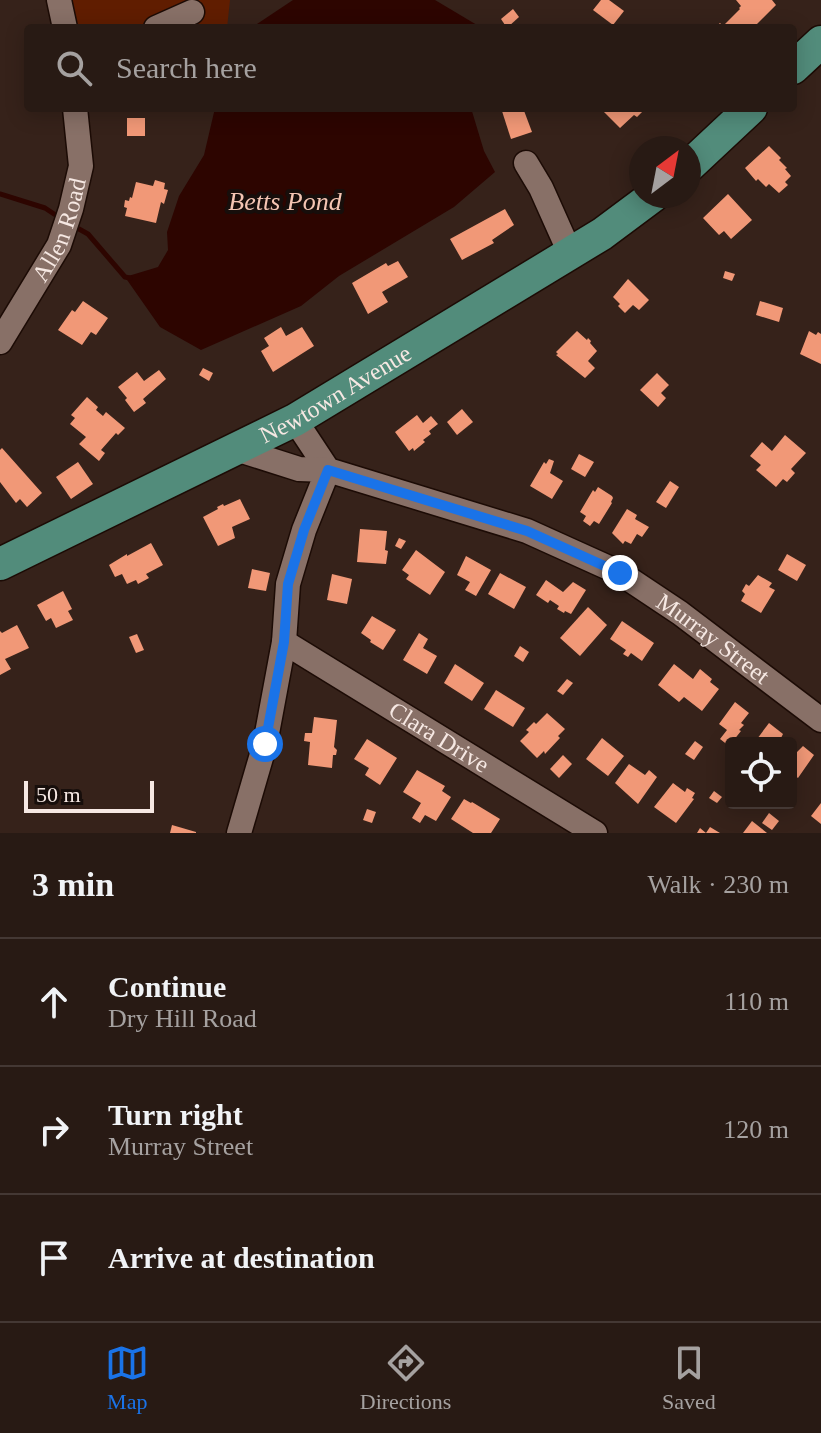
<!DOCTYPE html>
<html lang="en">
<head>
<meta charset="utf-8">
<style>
	body { margin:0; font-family:Georgia,serif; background:#30231d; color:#f1f3f6 }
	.controls { position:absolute; right:24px; bottom:24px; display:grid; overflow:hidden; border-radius:8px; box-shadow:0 4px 20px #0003 }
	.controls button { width:72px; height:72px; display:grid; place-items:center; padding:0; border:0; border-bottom:2px solid #443834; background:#281a14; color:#f1f3f6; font:40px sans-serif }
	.compass { position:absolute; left:629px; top:136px; width:72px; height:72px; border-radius:50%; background:#281a14; box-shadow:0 4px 20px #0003; rotate:32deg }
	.scale { position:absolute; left:24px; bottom:20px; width:130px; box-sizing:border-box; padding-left:8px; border:4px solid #f6e8e3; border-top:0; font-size:22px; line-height:28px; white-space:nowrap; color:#f6e8e3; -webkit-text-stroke:6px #170e0b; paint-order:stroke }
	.stop { position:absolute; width:24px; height:24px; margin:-18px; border:6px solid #1a73e8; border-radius:50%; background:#fff }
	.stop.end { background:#1a73e8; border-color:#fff; box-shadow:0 2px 8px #0008 }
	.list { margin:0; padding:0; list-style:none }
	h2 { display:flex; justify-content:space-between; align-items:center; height:104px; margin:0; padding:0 32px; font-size:34px }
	h2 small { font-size:26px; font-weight:400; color:#a5a1a0 }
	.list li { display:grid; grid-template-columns:52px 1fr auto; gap:24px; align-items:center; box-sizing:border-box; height:128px; padding:0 32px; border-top:2px solid #443834 }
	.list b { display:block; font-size:30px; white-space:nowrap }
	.list p { margin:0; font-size:26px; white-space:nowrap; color:#a5a1a0 }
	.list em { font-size:26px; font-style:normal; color:#a5a1a0 }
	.icon { flex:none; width:44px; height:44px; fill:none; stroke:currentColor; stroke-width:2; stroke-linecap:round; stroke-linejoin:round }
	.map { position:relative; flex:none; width:821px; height:833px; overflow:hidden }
	.search { position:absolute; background:#281a14; box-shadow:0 4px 20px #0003; left:24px; right:24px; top:24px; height:88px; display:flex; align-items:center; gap:20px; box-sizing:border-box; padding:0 28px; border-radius:8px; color:#a5a1a0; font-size:30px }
	.sheet { height:488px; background:#281a14 }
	nav { display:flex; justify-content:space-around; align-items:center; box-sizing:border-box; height:112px; border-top:2px solid #443834; background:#281a14; font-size:22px; color:#a5a1a0 }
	nav a { display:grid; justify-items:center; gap:4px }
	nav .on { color:#1a73e8 }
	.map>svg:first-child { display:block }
	.green { fill:#601d00 }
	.water { fill:#2d0500 }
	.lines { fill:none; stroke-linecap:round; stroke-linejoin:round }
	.stream { stroke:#2d0500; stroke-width:5 }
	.building { fill:#f19877 }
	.minor-casing { stroke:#1c0b05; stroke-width:27 }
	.major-casing { stroke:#1c0b05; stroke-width:35 }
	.minor { stroke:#887067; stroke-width:24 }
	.major { stroke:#528c7b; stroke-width:32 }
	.route { stroke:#1a73e8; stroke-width:10 }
	.labels { text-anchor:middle; stroke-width:8; stroke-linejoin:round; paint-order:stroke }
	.street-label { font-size:24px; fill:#f6e8e3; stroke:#170e0b }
	.water-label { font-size:26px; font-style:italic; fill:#f4c5b3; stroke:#170e0b }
</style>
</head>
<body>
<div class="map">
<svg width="821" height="833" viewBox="0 0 821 833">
	<rect width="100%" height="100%" fill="#36221a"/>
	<!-- green -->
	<path class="green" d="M70,0H230L227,28H74Z"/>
	<!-- water -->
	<g class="water">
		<path d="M293,0H435L482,28H251Z"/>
		<path d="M215,108H471L484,151L495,172L454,207L339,276L301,306L201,350L160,327L125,277L158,267L168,250L167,232L179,196L204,155Z"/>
	</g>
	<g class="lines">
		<!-- stream -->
		<g class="stream">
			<path d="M0,194L45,208L54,214"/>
			<path d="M79,229L88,234L125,277L130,278"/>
		</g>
	</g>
	<!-- building -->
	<g class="building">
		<path d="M601,0H609L624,11L613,25L593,10Z"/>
		<path d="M736,0H772L776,5L756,25L760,28H714L720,23L723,26L740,9L739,8L741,6Z"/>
		<path d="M513,9L519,17L507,28L501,19Z"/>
		<path d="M501,108H523L532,132L511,139Z"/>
		<path d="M608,108H642L644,110L637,117L634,115L620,128L604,112Z"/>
		<rect x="127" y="118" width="18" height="18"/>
		<path d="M769,146L781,158L779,160L787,168L785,169L791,176L785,182L788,185L779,193L769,184L766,187L758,179L756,181L745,168Z"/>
		<path d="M155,180L165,183L164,189L168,190L164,204L161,202L156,223L125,216L127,208L124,207L125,200L129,201L130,197L132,198L136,182L153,186Z"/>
		<path d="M728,194L752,220L731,239L724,231L719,235L703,218Z"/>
		<path d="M505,209L514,225L492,240L494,243L462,260L450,239Z"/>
		<path d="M398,261L408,277L382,292L388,302L368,314L352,283L386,263L388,266Z"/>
		<path d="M725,271L735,274L732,281L723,278Z"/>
		<path d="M628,279L649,300L639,310L633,305L625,313L618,306L620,304L613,297Z"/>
		<path d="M83,301L108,318L96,335L91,332L82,345L58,330L72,310L75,312Z"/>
		<path d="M760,301L783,308L779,322L756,315Z"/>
		<path d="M281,327L286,336L302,327L314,346L273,372L261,351L269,346L264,338Z"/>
		<path d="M577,331L587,340L588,338L591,341L590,343L597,351L588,361L595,368L585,378L556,355L558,354L556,352Z"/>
		<path d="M809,331L816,335L818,332L821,334V364L800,354Z"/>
		<path d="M203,368L213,373L209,381L199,375Z"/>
		<path d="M159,370L166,379L143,399L146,403L134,412L125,400L127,398L118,387L137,372L144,381Z"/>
		<path d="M657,373L669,385L661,393L666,398L658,407L640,390Z"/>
		<path d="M87,397L98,407L96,410L103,416L106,412L125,428L118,435L116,433L101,450L105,453L99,461L79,444L86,437L70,424L75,418L71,415Z"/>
		<path d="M462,409L473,422L457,435L447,422Z"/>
		<path d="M417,415L423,423L431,416L438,424L429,431L431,434L423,440L425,442L414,451L413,448L409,451L395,432Z"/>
		<path d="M785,435L806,453L791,469L795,473L787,482L783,479L776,487L756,470L761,465L750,456L762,442L772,451Z"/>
		<path d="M2,448L42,493L27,507L20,499L16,503L0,482V450Z"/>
		<path d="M579,454L594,462L585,477L571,469Z"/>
		<path d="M549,459L554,461L550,473L563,481L552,499L530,486L544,462L546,464Z"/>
		<path d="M78,462L93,484L71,499L56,477Z"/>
		<path d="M670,481L679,487L666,508L656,502Z"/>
		<path d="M598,487L612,496L613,498L611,502L612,503L599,524L594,521L590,526L583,521L586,516L580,512L593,490L595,492Z"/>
		<path d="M240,499L250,519L232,527L235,538L218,546L203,517L218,509L217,507L223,504L224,506Z"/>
		<path d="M627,509L637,515L635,519L649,527L642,537L637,534L631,544L625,541L623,544L612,533Z"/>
		<path d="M360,529L387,531L385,550L388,551L386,564L357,562Z"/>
		<path d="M399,538L406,541L401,549L395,546Z"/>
		<path d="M151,543L163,565L146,574L149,578L138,584L136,580L127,584L122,574L115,577L109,565L127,554V556Z"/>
		<path d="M416,550L445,572L430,595L406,579L409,575L402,570Z"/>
		<path d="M787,554L806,565L797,581L778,570Z"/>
		<path d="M466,556L491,570L476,596L465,590L470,582L457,575Z"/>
		<path d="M252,569L270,573L266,591L248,588Z"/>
		<path d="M500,573L526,587L514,609L488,594Z"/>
		<path d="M332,574L352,579L347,604L327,600Z"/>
		<path d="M758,575L772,583L769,587L775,590L761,613L741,601L745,594L742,591L746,584L749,586Z"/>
		<path d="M546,580L563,592L573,582L586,590L571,614L565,611L564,613L557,609L559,606L550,600L548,603L536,595Z"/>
		<path d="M63,591L72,609L68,611L73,620L56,628L51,618L46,621L37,605Z"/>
		<path d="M588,607L607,625L580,656L560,638Z"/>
		<path d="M372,616L396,630L383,650L370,642L371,640L361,633Z"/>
		<path d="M622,621L654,643L642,661L631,653L628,657L623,654L626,650L610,639Z"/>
		<path d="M17,625L29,648L5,659L11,669L0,675V631L2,633Z"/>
		<path d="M419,633L428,639L423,648L437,656L427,674L403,660Z"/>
		<path d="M137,634L144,650L136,653L129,637Z"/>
		<path d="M520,646L529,652L523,662L514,656Z"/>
		<path d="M455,664L484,683L472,701L444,683Z"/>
		<path d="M674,664L693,679L700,669L712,679L710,682L719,689L702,711L684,697L679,702L658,685Z"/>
		<path d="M567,679L573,683L563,695L557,691Z"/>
		<path d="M496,690L525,708L513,727L484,709Z"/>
		<path d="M735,702L749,713L741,723L744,725L739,730L741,731L729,746L720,739L727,730L719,724Z"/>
		<path d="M547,713L565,729L558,736L560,738L545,754L544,751L537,758L520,741L529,732L526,730L534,722L536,724Z"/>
		<path d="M314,717L337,720L334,747L337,750L336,755H333L332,768L308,765L310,742L304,741L305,733H312Z"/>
		<path d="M769,723L783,734L781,738L777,743H754Z"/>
		<path d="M602,738L624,756L608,776L586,759Z"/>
		<path d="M367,739L397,758L380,785L365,775L369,768L354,759Z"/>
		<path d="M695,741L703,747L694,760L685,754Z"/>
		<path d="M803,746L814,755L798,778L794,775L791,779V758Z"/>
		<path d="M563,755L572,764L559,778L550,769Z"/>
		<path d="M629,764L645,775L649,770L657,777L638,804L615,783Z"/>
		<path d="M417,770L445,786L442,791L451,797L436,821L425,815L420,823L412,818L421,803L403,792Z"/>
		<path d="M673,783L685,792L687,788L695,793L692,798L694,799L676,823L654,807Z"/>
		<path d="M714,791L722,797L717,803L709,798Z"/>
		<path d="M464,799L471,803L472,802L500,819L491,833H473L451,819Z"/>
		<path d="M821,803V824L811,816Z"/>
		<path d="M367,809L376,812L372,823L363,820Z"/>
		<path d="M769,813L779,821L772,830L762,823Z"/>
		<path d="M752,821L767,833H743Z"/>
		<path d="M172,825L196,832V833H170Z"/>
		<path d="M710,827L720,833H697L700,828L706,833Z"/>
	</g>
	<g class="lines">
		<defs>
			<g id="minor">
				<path d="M59,0L65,28"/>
				<path d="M156,28L192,12"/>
				<path d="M526,163L541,188L570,253"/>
				<path id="s1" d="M0,342L59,245L71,209L81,166L75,108"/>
				<path id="s2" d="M295,420L328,470L527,531L620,573L680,613L821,720"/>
				<path d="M236,449L299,469L328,470L304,530L288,584L284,642L265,744L239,833"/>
				<path id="s3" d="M284,642L595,833"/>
			</g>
			<g id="major">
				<path d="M793,68L821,42"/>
				<path d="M689,166L751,108"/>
				<path id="s4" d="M0,564L295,420L602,234L653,196"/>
			</g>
		</defs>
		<!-- minor casing -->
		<use href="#minor" class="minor-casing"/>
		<!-- major casing -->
		<use href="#major" class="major-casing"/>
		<!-- minor -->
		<use href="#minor" class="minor"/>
		<!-- major -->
		<use href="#major" class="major"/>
	</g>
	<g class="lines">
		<!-- route -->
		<path class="route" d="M265,744L284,642L288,584L304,530L328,470L527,531L620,573"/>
	</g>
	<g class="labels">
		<!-- street labels -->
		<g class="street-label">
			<text dy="8" stroke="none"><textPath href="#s1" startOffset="128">Allen Road</textPath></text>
			<text dy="8" stroke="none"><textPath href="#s4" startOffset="376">Newtown Avenue</textPath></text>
			<text dy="8" stroke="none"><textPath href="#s2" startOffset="484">Murray Street</textPath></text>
			<text dy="8" stroke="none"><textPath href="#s3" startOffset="182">Clara Drive</textPath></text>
		</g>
		<!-- water labels -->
		<g class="water-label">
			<text x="285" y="210">Betts Pond</text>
		</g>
	</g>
</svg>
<div class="controls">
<button><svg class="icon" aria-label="locate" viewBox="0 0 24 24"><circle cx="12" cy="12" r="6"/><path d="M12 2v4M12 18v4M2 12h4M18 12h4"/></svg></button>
</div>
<svg class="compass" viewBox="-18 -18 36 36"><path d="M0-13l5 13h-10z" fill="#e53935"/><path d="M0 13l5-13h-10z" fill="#a5a1a0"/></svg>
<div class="scale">50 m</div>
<div class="stop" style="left:265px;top:744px"></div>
<div class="stop end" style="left:620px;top:573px"></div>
<div class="search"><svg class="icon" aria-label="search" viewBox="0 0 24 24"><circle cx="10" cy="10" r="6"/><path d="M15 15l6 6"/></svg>Search here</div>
</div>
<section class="sheet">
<h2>3 min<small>Walk · 230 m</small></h2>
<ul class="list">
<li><svg class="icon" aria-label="ahead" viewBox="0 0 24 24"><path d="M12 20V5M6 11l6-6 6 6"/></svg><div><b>Continue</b><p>Dry Hill Road</p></div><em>110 m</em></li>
<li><svg class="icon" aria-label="right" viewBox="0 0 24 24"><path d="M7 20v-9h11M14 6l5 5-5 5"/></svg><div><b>Turn right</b><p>Murray Street</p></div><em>120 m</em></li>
<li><svg class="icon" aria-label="arrive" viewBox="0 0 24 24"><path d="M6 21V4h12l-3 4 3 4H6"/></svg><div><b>Arrive at destination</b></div></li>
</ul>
</section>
<nav>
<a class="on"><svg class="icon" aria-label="map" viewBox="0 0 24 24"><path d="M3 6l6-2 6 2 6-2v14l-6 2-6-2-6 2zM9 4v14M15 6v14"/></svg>Map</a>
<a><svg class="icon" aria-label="directions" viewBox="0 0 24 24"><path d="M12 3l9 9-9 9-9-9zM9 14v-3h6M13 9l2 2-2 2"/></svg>Directions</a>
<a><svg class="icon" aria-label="saved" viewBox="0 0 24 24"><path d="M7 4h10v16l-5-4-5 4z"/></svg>Saved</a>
</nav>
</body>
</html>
